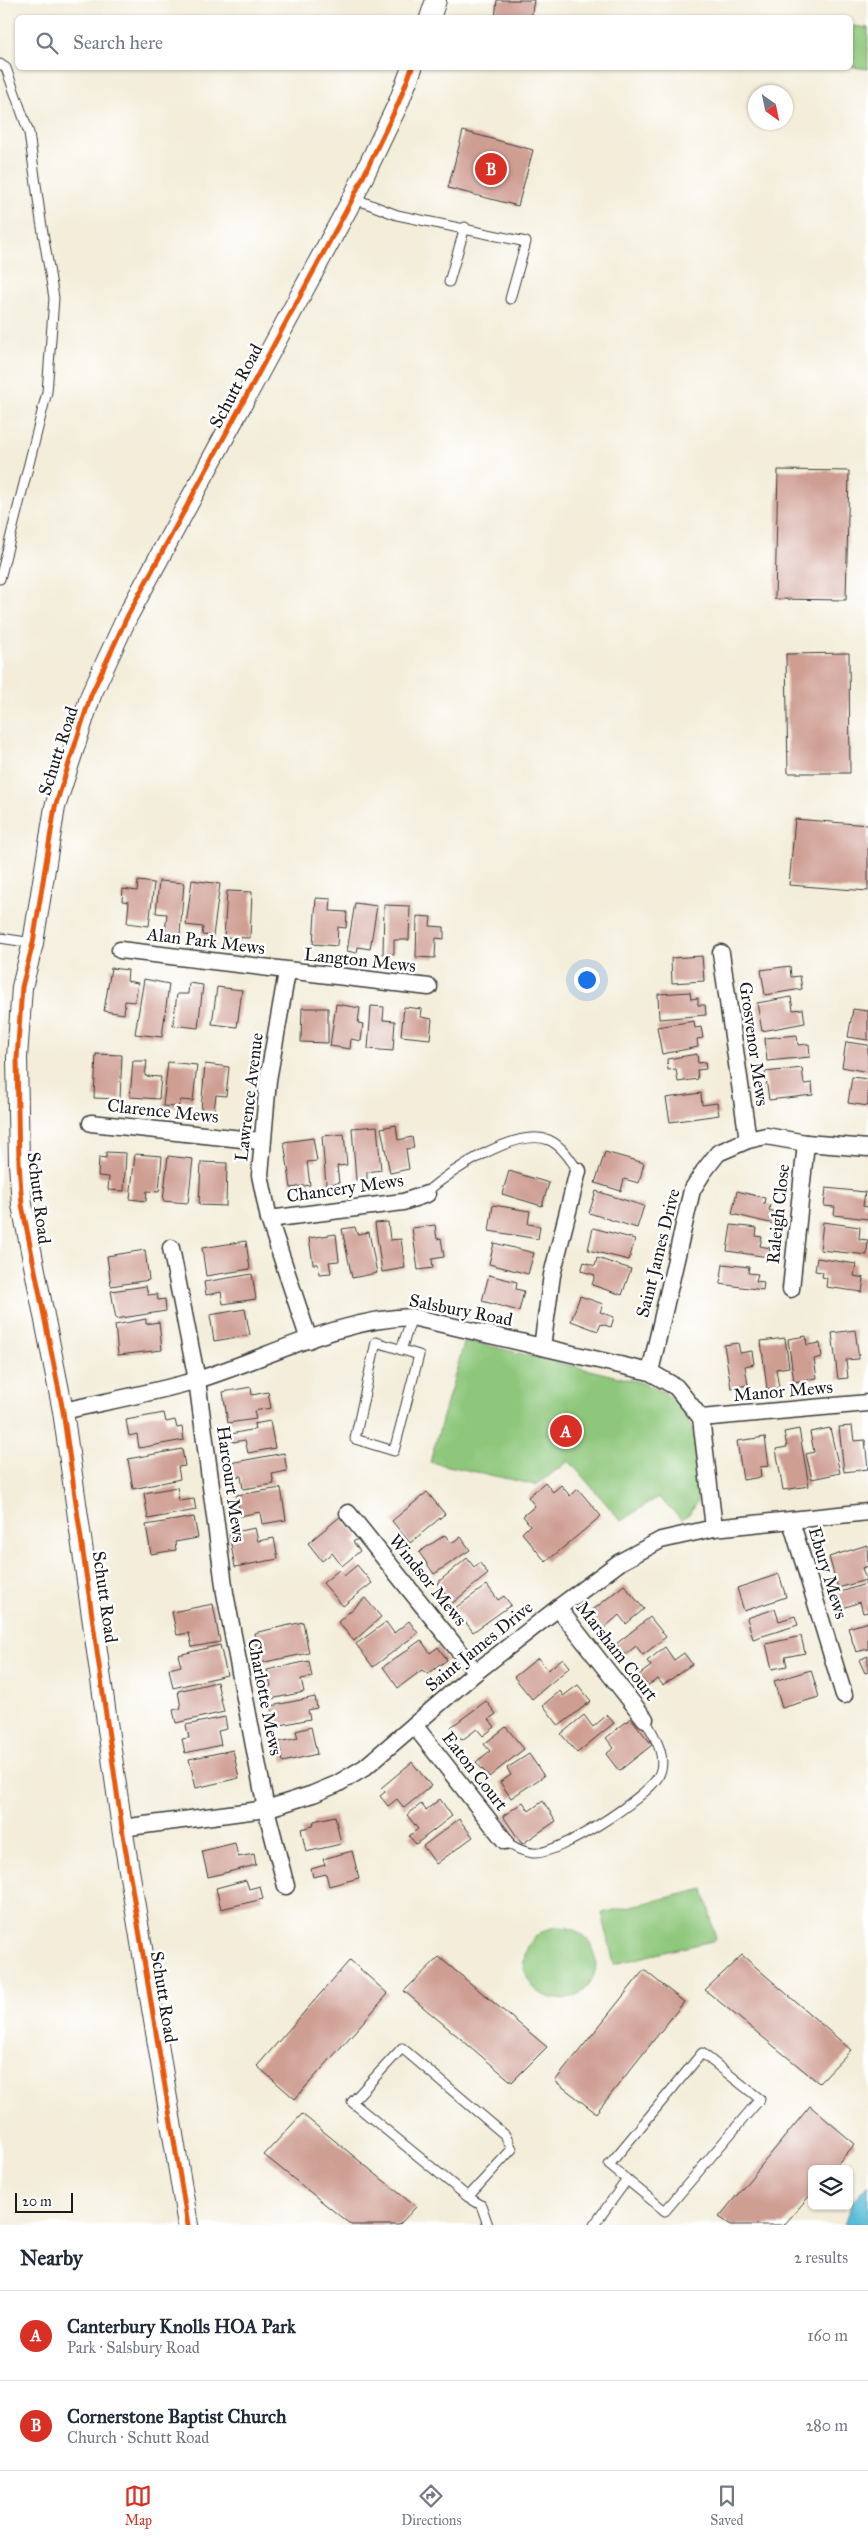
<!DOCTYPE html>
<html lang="en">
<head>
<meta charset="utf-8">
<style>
	body { margin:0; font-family:"IM FELL Great Primer",serif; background:#f6f6f7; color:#1f2937 }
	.controls { position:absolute; right:15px; bottom:15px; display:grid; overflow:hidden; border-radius:8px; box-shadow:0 1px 4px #0004 }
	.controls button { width:45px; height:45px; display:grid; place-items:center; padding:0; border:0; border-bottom:1px solid #e0e1e3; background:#fff; color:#1f2937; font:25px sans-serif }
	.compass { position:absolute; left:748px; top:85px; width:45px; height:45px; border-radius:50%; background:#fff; box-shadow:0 1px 4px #0004; rotate:147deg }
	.scale { position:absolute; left:15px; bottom:12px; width:58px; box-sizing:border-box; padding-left:5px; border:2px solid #1c1c1c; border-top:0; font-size:14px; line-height:18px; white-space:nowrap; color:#1c1c1c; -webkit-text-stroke:4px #fff; paint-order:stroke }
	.you { position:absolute; left:586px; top:979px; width:18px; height:18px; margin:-12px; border:4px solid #fff; border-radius:50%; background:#1a73e8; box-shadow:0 0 0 8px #1a73e833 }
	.badge { display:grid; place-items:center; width:32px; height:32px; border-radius:50%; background:#d93025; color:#fff; font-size:16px; font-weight:700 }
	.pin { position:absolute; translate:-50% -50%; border:2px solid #fff; box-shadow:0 1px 5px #0006 }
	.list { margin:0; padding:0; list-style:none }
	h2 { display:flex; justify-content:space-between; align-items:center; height:65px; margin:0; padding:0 20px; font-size:21px }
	h2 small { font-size:16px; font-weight:400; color:#747a83 }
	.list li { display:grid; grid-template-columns:32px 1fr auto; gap:15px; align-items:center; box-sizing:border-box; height:90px; padding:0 20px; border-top:1px solid #e0e1e3 }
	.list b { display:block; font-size:19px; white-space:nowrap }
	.list p { margin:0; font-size:16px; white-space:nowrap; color:#747a83 }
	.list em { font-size:16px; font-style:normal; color:#747a83 }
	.icon { flex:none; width:28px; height:28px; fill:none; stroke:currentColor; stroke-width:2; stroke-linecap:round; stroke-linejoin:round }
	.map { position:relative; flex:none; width:868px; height:2225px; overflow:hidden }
	.search { position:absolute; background:#fff; box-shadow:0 1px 4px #0004; left:15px; right:15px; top:15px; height:55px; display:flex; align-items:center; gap:12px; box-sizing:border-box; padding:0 18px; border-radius:8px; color:#747a83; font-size:19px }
	.sheet { height:245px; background:#fff }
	nav { display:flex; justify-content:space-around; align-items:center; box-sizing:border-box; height:70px; border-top:1px solid #e0e1e3; background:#fff; font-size:14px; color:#747a83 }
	nav a { display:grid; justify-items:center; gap:2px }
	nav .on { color:#d93025 }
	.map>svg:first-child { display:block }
	.green { fill:#8ec77b; stroke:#55724c }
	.water { fill:#59bdd7; stroke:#3a6c7a }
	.building { fill:#cf9e93 }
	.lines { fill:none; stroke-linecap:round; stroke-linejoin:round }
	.service-casing { stroke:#3c3b38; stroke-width:11 }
	.minor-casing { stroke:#3c3b38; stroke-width:19 }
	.tertiary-casing { stroke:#3c3b38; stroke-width:22 }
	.service { stroke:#fff; stroke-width:9 }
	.minor { stroke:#fff; stroke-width:16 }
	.tertiary { stroke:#fff; stroke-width:20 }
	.cycleway-casing { stroke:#fff; stroke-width:8 }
	.cycleway { stroke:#e8590c; stroke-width:5 }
	.labels { text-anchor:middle; stroke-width:5; stroke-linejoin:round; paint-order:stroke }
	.street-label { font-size:18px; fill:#1c1c1c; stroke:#fff }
</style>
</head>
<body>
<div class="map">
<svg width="868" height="2225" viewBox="0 0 868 2225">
	<rect width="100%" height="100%" fill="#fff"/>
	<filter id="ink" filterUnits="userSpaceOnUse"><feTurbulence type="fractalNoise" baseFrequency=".02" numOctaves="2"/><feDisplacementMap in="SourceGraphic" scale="10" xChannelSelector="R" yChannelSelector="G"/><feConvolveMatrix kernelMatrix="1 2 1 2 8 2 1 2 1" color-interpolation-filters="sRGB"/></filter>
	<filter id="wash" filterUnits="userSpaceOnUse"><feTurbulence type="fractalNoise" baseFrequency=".0096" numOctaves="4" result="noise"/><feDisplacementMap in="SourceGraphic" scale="20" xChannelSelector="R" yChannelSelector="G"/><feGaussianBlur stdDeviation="1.12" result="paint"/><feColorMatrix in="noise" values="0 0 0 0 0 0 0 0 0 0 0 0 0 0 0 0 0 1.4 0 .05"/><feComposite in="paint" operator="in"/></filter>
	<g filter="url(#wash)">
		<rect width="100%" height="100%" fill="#f3edd9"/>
		<!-- green -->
		<g class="green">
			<path d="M853,26L868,28V69L851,67Z"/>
			<path d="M465,1340L639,1382L664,1392L677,1404L688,1420L695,1439L698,1501L689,1514L682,1519L658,1497L621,1521L569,1461L536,1485L430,1462Z"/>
			<path d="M704,1889L716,1940L614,1964L602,1913Z"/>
			<circle cx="560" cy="1963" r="36"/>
		</g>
		<!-- water -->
		<path class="water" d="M868,2184V2225H844L853,2200Z"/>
		<g id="blocks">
			<!-- building -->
			<g class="building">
				<path d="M497,0H534L531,18H495Z"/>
				<path d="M463,131L533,150L518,206L448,188Z"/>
				<path d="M778,470L849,471L846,600L775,599Z"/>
				<path d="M849,653L850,773H788L786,654Z"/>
				<path d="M795,819L868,825V891L789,885Z"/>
				<path d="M192,880L220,884L213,936L202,935L203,927L186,925Z"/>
				<path d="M138,881L154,883L149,926L127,923L129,902L122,901L123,889L137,891Z"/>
				<path d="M159,881L184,883L180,934L165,933L167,914L156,913Z"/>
				<path d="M227,891L252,892L250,938L224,937Z"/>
				<path d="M316,898L331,899L330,911L347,912L346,928L338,927L337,946L313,944Z"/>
				<path d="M355,903L377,906L370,949L358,947L357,953L347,951Z"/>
				<path d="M384,905L410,906L409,940H394V954H383Z"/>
				<path d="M417,916L431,917L430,926L444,927V939L436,938L435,958L416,957Z"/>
				<path d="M702,956L704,981L672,983L671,958Z"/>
				<path d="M790,966L791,977L800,976L802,989L765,995L761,970Z"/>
				<path d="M111,968L128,970L127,981L138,983L135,1002L125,1001L124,1014L104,1011Z"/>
				<path d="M144,979L169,984L162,1037L135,1034Z"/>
				<path d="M189,983L203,985L198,1028L173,1025L177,994H188Z"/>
				<path d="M217,987L242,990L237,1027L212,1024Z"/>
				<path d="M690,992L691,999L698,998V1005H705L706,1015L659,1019L658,994Z"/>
				<path d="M791,997L793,1010L803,1009L805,1023L762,1031L757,1003Z"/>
				<path d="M336,1004L360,1008L358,1023L363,1024L361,1041L351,1039L350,1049L330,1046Z"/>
				<path d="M371,1006L384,1007L383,1020L395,1021L393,1051L368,1049Z"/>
				<path d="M404,1007L422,1009L421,1017L432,1019L430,1039L401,1036Z"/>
				<path d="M302,1008H328V1043L301,1042Z"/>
				<path d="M853,1009L868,1011V1040L848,1037Z"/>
				<path d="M694,1021L695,1028L701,1027L703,1038L697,1039L698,1047L662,1054L657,1027Z"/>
				<path d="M797,1035L798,1045L809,1044L810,1057L767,1061L765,1038Z"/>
				<path d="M846,1042L868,1045V1072L842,1067Z"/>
				<path d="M96,1054L122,1055L120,1099L94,1098Z"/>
				<path d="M697,1054L698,1063L705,1062L706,1069L697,1070L698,1079L678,1082L676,1069L668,1070L667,1059Z"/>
				<path d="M133,1061H147L145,1076L161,1077L159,1099L130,1097Z"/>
				<path d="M168,1062L197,1065L193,1101L181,1100L178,1107L163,1106Z"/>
				<path d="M205,1064L229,1067L226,1096L216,1095L214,1111L201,1110Z"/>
				<path d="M802,1068L804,1084L812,1083L813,1095L769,1100L765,1072Z"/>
				<path d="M852,1077L868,1079V1106L848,1103Z"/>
				<path d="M701,1093L702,1105L717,1103L719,1115L670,1122L666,1098Z"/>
				<path d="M396,1125L398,1140L412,1137L414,1148L406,1149L409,1169L390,1173L381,1128Z"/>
				<path d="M377,1126L381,1170L367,1172V1179L356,1180L352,1128Z"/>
				<path d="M344,1134L347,1165L337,1166L339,1183L326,1185L322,1136Z"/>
				<path d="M313,1138L317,1161L307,1162L310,1185L291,1188L284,1142Z"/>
				<path d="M106,1152L126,1153L124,1191L108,1190L109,1177L98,1176L99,1157L106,1158Z"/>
				<path d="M605,1152L644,1163L639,1183L624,1179L621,1191L595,1183Z"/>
				<path d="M135,1154L162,1156L159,1192L147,1191L146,1201L130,1199Z"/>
				<path d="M168,1156L193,1159L188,1203L163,1201Z"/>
				<path d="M201,1162L227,1163L226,1206L199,1205Z"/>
				<path d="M509,1171L549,1183L542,1206L502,1194Z"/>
				<path d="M826,1188L865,1192L863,1206L868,1207V1219L834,1215L835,1207L824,1206Z"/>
				<path d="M596,1191L644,1206L637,1228L589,1213Z"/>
				<path d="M737,1191L765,1198L764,1204L770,1205L769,1210L776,1212L774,1224L732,1214Z"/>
				<path d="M493,1205L530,1211L528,1224L540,1226L538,1239L489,1231Z"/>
				<path d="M388,1222L390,1240L401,1239L405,1268L382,1272L375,1223Z"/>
				<path d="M823,1222L860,1227L859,1239L868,1240L867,1255L820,1250Z"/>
				<path d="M435,1225L437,1239L441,1238L444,1257L432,1259L433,1268L418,1270L412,1228Z"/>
				<path d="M731,1225L757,1228L756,1236L762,1237L760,1246L770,1248L769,1257L727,1251Z"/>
				<path d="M355,1227L357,1234L369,1232L377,1273L352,1278L342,1229Z"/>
				<path d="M593,1228L635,1239L629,1260L588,1250Z"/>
				<path d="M336,1234L339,1261L329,1262L331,1273L319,1274L318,1264H313L309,1238Z"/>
				<path d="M246,1241L250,1269L206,1276L202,1248Z"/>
				<path d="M494,1243L534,1253L528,1274L489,1264Z"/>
				<path d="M145,1250L149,1280L111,1286L107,1256Z"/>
				<path d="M597,1258L631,1269L622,1295L592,1285L595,1275L581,1271L584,1262L595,1266Z"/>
				<path d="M817,1258L856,1264L854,1276L864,1278L862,1292L826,1287L827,1278L822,1277L823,1272L815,1271Z"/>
				<path d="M723,1264L749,1267L748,1273L758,1274L756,1281L764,1282L763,1290L720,1284Z"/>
				<path d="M252,1274L256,1299L223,1304L221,1292L206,1295L204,1282Z"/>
				<path d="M489,1275L517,1282L516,1289L524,1291L519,1311L482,1301Z"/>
				<path d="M146,1286L148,1295L157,1294L158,1300L165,1299L166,1311L116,1319L111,1291Z"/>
				<path d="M580,1296L603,1304L600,1312L614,1317L611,1327L601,1324L598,1331L571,1321Z"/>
				<path d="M245,1309L250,1335L214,1341L210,1315Z"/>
				<path d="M146,1319V1324L159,1322L162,1350L118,1355L115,1325Z"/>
				<path d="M855,1330L859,1359L846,1360L848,1378L838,1379L832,1333Z"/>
				<path d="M806,1336L807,1345L820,1343L822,1357L814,1359L817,1378L794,1382L788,1339Z"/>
				<path d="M785,1338L789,1367L776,1369L779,1388L767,1389L761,1341Z"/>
				<path d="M738,1343L740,1353L752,1351L754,1364L745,1366L748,1385L731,1388L724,1345Z"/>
				<path d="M251,1387L252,1395L268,1392L271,1408L254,1411L256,1419L228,1423L223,1392Z"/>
				<path d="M164,1413L166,1422L175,1420L177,1428L182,1427L184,1440L139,1448L137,1434L129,1436L126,1420Z"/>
				<path d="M270,1421L275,1448L248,1453L245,1440L233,1442L231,1434L255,1429L254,1424Z"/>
				<path d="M852,1426L854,1441L865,1440L868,1469L844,1472L839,1427Z"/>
				<path d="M830,1428L840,1473L812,1479L806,1454L814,1452L810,1432Z"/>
				<path d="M799,1429L809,1486L783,1490L776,1449L787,1447L784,1432Z"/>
				<path d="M765,1437L769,1466L760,1467L761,1477L743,1480L737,1441Z"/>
				<path d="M182,1449L185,1466L178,1467L180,1479L133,1489L128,1459Z"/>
				<path d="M284,1453L287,1471L272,1474L274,1484L243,1489L241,1476L233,1477L230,1463Z"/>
				<path d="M545,1482L553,1492L561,1485L570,1496L578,1489L601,1516L546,1562L522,1533L530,1525L523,1516L535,1506L528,1497Z"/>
				<path d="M177,1487L179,1501L194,1499L196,1510L148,1519L144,1493Z"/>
				<path d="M281,1488L286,1520L262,1524L260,1512L240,1516L237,1495Z"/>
				<path d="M427,1492L445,1514L410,1543L392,1521Z"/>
				<path d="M341,1516L359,1538L353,1542L360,1551L342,1566L332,1553L322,1561L308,1543Z"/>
				<path d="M194,1517L198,1538L175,1542L176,1550L151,1554L146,1525Z"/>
				<path d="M255,1528L258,1541L274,1538L278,1559L235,1567L229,1533Z"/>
				<path d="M445,1535L451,1543L461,1537L470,1550L434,1574L419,1552Z"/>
				<path d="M867,1545L868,1566L862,1568L866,1580L838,1588L829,1557Z"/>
				<path d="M467,1558L474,1567L480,1563L488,1574L445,1609L440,1601L447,1596L437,1583Z"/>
				<path d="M357,1565L372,1583L343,1606L323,1583L339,1570L344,1576Z"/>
				<path d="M779,1574L786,1597L744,1611L737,1588Z"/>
				<path d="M868,1583V1612L863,1613L860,1602L840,1609L835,1594Z"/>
				<path d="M487,1585L498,1600L504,1596L511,1605L473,1632L455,1608Z"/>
				<path d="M624,1585L644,1609L626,1624L619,1615L603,1629L589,1613Z"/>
				<path d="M365,1598L381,1617L354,1641L338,1622Z"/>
				<path d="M213,1604L220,1642L192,1647L189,1633L177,1635L172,1612Z"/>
				<path d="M775,1609L779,1621L795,1616L798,1625L753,1639L747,1618Z"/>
				<path d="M650,1617L666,1637L643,1655L636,1646L625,1655L616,1644Z"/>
				<path d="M409,1621L418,1633L373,1667L356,1644L386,1622L394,1633Z"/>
				<path d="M303,1622L309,1653L260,1663L254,1633Z"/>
				<path d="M868,1622V1649L856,1652L848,1628Z"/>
				<path d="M801,1636L805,1653L785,1657L787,1666L772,1669L766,1644Z"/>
				<path d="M421,1640L430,1653L438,1647L447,1660L428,1674L422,1670L398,1688L383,1667Z"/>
				<path d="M220,1645L227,1675L173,1688L169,1669L181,1666L178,1655Z"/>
				<path d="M665,1647L674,1660L684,1653L692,1664L663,1685L658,1679L647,1686L639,1675L651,1666L647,1661Z"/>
				<path d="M868,1656V1672L865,1673L859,1660Z"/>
				<path d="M538,1658L548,1670L563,1658L570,1667L532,1699L514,1677Z"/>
				<path d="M309,1661L312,1677L301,1679L304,1692L266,1700L263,1688L271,1686L267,1670Z"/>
				<path d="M811,1670L819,1697L782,1708L774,1681Z"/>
				<path d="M217,1682L224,1712L176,1723L173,1710L181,1708L178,1691Z"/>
				<path d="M578,1685L591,1701L559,1726L543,1705L560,1691L563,1696Z"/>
				<path d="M315,1697L317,1708L308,1710L310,1719L276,1726L271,1706Z"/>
				<path d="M486,1701L496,1714L489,1719L495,1727L483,1736L477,1729L462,1740L451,1727Z"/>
				<path d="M584,1715L593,1727L607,1715L614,1723L577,1753L561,1734Z"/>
				<path d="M225,1717L227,1729L218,1731L221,1745L185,1753L182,1739L189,1738L186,1725Z"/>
				<path d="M631,1718L652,1745L619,1771L606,1754L614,1748L606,1738Z"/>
				<path d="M311,1727L317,1754L283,1762L279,1742L298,1738L296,1731Z"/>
				<path d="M506,1727L524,1749L489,1777L476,1762L490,1751L484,1744Z"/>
				<path d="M233,1750L239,1778L196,1788L189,1759Z"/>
				<path d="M529,1754L544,1776L511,1798L500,1782L511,1775L507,1768Z"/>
				<path d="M412,1762L431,1786L404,1808L397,1799L388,1806L380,1796L385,1792L381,1788Z"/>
				<path d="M440,1799L452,1816L416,1844L409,1836L418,1829L407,1815L421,1804L426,1810Z"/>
				<path d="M543,1801L556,1821L522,1844L503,1816L523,1802L529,1811Z"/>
				<path d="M335,1816L341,1844L306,1852L301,1829L313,1826L314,1821Z"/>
				<path d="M459,1819L473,1837L436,1864L423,1846Z"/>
				<path d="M235,1843L238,1857L254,1854L256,1865L208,1877L202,1851Z"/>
				<path d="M352,1851L359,1878L329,1886L326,1874L313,1877L311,1869L325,1865L323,1859Z"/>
				<path d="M246,1880L249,1889L260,1886L263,1899L221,1909L216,1888Z"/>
				<path d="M742,1955L851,2050L819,2083L705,1990Z"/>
				<path d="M439,1957L547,2047L512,2082L404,1991Z"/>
				<path d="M350,1960L388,1994L295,2099L257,2066Z"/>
				<path d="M644,1970L684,2002L596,2113L555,2081Z"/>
				<path d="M810,2106L855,2144L833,2169H812V2193L784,2225H731L719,2217Z"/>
				<path d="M302,2114L416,2207L399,2225H351L264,2155Z"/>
			</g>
		</g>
	</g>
	<g filter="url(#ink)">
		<use href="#blocks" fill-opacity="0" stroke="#3c3b38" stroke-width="1"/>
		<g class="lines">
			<defs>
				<g id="service">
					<path d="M0,64L6,68L29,133L41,221L54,298L47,392L0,579"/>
					<path d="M353,198L397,215L526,242L510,299"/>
					<path d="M449,282L465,227"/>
					<path d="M0,938L33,943"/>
					<path d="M424,1194C448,1173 515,1127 549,1140C562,1146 571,1160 578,1171"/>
					<path d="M376,1342L419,1355L394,1451L355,1439Z"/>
					<path d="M401,1350L412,1317"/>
					<path d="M505,1841C513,1847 522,1852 533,1853C557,1856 646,1798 658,1777C669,1758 654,1736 645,1719"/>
					<path d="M702,2053L760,2099L665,2211L609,2165Z"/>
					<path d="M468,2197L512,2149L505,2135L402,2048L352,2102L468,2197L481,2205L488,2225"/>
					<path d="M594,2225L626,2181"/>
				</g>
				<g id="minor">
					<path d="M120,950L429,987"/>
					<path d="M721,953L748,1140"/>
					<path d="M287,972L268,1080L260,1175L269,1219L309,1340"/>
					<path d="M91,1123L261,1141"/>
					<path d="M269,1219L403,1202L427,1194"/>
					<path d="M171,1248L197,1380L225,1593L266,1809L286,1886"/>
					<path d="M791,1289L806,1143"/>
					<path d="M542,1347L552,1275L578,1171"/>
					<path d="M650,1372L692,1190L704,1171L718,1153L748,1140L766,1136L806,1143L868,1148"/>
					<path d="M63,1411C108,1401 153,1393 197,1380C268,1358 337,1319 412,1317L650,1372L676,1387L701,1418L714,1528"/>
					<path d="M701,1418L868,1403"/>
					<path d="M348,1513L476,1672"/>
					<path d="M791,1521L844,1695"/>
					<path d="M558,1608L645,1719"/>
					<path d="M414,1725L505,1841"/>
					<path d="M122,1828L266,1809L313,1794L337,1784L364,1768L476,1672L558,1608L620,1562L661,1540L714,1528L868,1512"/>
				</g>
				<g id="tertiary">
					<path d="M430,18L436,0"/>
					<path d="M188,2225L122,1828L63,1411L22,1205L19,1163L17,1058L22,987L33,943L55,807L91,695L127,617L353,198L398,104L412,68"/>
				</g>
			</defs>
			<!-- service casing -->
			<use href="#service" class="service-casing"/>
			<!-- minor casing -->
			<use href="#minor" class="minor-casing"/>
			<!-- tertiary casing -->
			<use href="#tertiary" class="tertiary-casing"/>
			<!-- service -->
			<use href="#service" class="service"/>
			<!-- minor -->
			<use href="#minor" class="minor"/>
			<!-- tertiary -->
			<use href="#tertiary" class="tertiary"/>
			<defs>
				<path id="cycleway" d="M188,2225L122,1828L63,1411L22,1205L19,1163L17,1058L22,987L33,943L55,807L91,695L127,617L353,198L398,104L412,68"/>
			</defs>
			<!-- cycleway casing -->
			<use href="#cycleway" class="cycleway-casing"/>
			<!-- cycleway -->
			<use href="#cycleway" class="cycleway"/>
		</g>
	</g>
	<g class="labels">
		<!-- street labels -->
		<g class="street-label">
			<text transform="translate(236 386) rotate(-62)" y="6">Schutt Road</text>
			<text transform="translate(58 751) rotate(-72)" y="6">Schutt Road</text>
			<text transform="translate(206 941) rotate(7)" y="6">Alan Park Mews</text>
			<text transform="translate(360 960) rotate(6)" y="6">Langton Mews</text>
			<text transform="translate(754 1044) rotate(82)" y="6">Grosvenor Mews</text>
			<text transform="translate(249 1097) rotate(-83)" y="6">Lawrence Avenue</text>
			<text transform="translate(163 1111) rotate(6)" y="6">Clarence Mews</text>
			<text transform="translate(345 1188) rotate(-8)" y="6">Chancery Mews</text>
			<text transform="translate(39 1198) rotate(83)" y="6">Schutt Road</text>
			<text transform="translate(778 1214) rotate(-84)" y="6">Raleigh Close</text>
			<text transform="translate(658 1253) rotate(-76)" y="6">Saint James Drive</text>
			<text transform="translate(461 1310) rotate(11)" y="6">Salsbury Road</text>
			<text transform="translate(783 1391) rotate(-5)" y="6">Manor Mews</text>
			<text transform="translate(231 1484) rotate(82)" y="6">Harcourt Mews</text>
			<text transform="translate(828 1573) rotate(73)" y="6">Ebury Mews</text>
			<text transform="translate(428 1580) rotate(51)" y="6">Windsor Mews</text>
			<text transform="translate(105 1597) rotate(82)" y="6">Schutt Road</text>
			<text transform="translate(479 1646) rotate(-39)" y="6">Saint James Drive</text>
			<text transform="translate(617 1651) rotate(52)" y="6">Marsham Court</text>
			<text transform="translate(265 1697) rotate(79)" y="6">Charlotte Mews</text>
			<text transform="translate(475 1771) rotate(52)" y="6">Eaton Court</text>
			<text transform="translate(164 1997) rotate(81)" y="6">Schutt Road</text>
		</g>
	</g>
</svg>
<div class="controls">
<button><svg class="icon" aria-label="layers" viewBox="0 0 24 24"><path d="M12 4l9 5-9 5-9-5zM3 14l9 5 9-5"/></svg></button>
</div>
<svg class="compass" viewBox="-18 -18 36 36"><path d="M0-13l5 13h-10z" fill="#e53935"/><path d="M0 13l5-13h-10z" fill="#747a83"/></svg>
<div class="scale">20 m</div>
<div class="you"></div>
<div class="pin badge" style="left:566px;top:1431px">A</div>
<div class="pin badge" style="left:491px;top:169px">B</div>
<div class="search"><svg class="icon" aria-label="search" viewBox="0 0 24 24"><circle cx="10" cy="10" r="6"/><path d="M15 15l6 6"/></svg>Search here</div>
</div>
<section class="sheet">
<h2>Nearby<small>2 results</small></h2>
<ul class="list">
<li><span class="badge">A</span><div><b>Canterbury Knolls HOA Park</b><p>Park · Salsbury Road</p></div><em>160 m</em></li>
<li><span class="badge">B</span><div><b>Cornerstone Baptist Church</b><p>Church · Schutt Road</p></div><em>280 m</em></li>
</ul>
</section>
<nav>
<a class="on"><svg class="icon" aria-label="map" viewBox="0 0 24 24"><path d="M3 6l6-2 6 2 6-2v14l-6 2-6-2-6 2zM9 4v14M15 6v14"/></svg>Map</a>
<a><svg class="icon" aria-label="directions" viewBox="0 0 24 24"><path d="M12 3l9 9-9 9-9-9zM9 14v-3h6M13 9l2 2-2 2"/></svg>Directions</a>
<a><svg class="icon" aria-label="saved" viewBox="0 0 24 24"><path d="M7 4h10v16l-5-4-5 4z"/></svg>Saved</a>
</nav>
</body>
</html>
